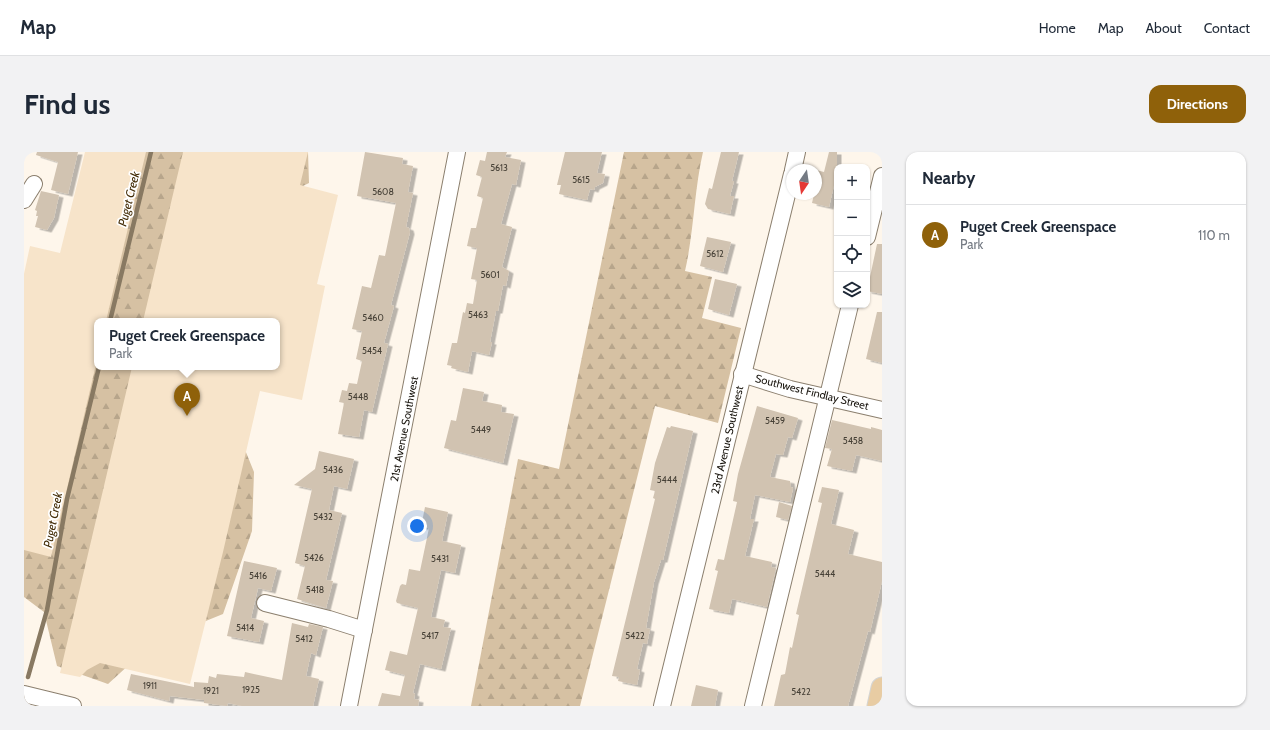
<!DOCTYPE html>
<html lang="en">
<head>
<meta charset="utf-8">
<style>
	body { margin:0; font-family:Cabin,sans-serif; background:#f2f2f3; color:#1f2937 }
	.controls { position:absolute; right:12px; top:12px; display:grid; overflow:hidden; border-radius:8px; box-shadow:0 1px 3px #0004 }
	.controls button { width:36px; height:36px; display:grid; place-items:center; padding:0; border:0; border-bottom:1px solid #e0e1e3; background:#fff; color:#1f2937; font:20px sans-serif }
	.compass { position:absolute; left:762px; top:12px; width:36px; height:36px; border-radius:50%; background:#fff; box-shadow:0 1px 3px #0004; rotate:193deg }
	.you { position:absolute; left:393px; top:374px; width:14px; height:14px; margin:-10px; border:3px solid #fff; border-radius:50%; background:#1a73e8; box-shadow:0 0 0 6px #1a73e833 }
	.badge { display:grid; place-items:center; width:26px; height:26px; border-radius:50%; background:#8f610a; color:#fff; font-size:13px; font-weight:700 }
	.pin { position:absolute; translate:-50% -33px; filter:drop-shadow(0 1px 2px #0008) }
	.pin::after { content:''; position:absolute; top:21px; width:14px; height:12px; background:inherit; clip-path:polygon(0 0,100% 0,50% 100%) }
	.popup { position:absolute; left:70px; top:166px; width:186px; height:52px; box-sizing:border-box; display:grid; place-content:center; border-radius:8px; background:#fff; filter:drop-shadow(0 1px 3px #0005); font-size:13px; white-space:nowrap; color:#747a83 }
	.popup b { font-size:15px; color:#1f2937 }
	.popup::after { content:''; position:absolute; left:50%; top:100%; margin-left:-8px; border:8px solid transparent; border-top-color:#fff }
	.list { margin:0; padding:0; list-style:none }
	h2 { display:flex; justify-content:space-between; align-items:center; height:52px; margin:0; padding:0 16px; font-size:17px }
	h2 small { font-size:13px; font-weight:400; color:#747a83 }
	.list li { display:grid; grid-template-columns:26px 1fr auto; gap:12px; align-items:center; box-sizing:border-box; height:60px; padding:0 16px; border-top:1px solid #e0e1e3 }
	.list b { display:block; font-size:15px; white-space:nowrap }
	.list p { margin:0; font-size:13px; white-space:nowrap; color:#747a83 }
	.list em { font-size:13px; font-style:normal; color:#747a83 }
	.icon { flex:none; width:22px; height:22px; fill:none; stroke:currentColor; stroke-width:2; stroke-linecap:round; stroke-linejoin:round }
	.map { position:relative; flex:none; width:858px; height:554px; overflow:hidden; border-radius:12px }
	header { display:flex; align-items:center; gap:24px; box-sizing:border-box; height:56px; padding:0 20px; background:#fff; border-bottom:1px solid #e0e1e3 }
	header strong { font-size:19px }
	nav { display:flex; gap:22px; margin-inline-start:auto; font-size:14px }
	.intro { display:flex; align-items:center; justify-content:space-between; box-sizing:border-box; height:96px; padding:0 24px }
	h1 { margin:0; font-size:28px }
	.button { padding:10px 18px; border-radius:12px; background:#8f610a; color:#fff; font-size:14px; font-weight:700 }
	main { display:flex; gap:24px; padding:0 24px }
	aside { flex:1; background:#fff; border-radius:12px; box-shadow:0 1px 3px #0004 }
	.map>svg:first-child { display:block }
	.forest { fill:url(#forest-firs) }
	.park { fill:#f7e4ca }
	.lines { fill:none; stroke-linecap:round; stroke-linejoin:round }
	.stream { stroke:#887962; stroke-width:4.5 }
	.building { fill:#d1c3b1; filter:url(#shadow) }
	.minor-casing { stroke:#8b7f6e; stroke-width:18 }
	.major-casing { stroke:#d5d5d3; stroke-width:23 }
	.minor { stroke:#fff; stroke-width:16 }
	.major { stroke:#e8cca3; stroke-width:21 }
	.labels { text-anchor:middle; stroke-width:3.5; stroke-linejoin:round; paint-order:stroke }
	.number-label { font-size:9px; fill:#464036 }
	.street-label { font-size:11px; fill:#18140d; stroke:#fff }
	.water-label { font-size:12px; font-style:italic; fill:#432c06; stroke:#fff }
</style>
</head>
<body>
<header>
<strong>Map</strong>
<nav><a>Home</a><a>Map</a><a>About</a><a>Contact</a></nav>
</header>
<div class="intro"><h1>Find us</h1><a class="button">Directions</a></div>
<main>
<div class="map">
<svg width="858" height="554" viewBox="0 0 858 554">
	<defs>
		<pattern id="forest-firs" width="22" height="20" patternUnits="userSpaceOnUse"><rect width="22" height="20" fill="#d6c1a3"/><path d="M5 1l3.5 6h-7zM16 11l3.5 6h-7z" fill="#b7a58b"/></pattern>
		<filter id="shadow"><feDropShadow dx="4.5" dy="2.5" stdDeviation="0" flood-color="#0004"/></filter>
	</defs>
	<rect width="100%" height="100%" fill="#fef6eb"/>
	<!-- forest -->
	<g class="forest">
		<path d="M82,0H284L285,31L212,67L253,169H73V215H245L200,246L230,320L228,379L199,462L130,490L84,532L33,514L20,460L0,445V201Z"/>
		<path d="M600,0H679C670,39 670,80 661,119L688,125L678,166L717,176L694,271L631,254L556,554H447L494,307L535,317Z"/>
	</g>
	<!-- park -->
	<g class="park">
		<path d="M61,0H122L82,169H73V208L27,405L0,398V122L6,94L36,101Z"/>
		<path d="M159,0H284L276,33L314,43L293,132L301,134L278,248L236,239L199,400L166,532L76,511L63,518L56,525L36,521L108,215H253V169H119Z"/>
	</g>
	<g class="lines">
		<!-- stream -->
		<g class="stream">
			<path d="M86,169L127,0"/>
			<path d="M4,525L23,458L43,347L75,215"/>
		</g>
	</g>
	<!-- building -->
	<g class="building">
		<path d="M13,0H54L44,42L27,38L34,10L12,3Z"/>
		<path d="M341,0L379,6L378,12L389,14L384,40L389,41L382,75L385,76L386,80L367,153L370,154L360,191L364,192L348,260L340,258L335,285L314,282L320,251L315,250L318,238L323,239L325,231L333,232L338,209L332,207L338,179L328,177L338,134L347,136L355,103L361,104L372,51L333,44Z"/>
		<path d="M463,0H483L481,5L497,8L492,33L488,32L477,72L488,75L478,115L485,119L482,134L479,133L474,159H472L466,190H468L465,203L448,199L444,220L427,216L428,214L423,213L428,191H433L439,160L441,161L443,151L449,152L453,128L447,127L453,96L443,94L447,76H452L459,46L453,44L458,25L452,23L456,8L461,9Z"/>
		<path d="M541,0H578L573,21L581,22L579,31L571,35L570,38L566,37L563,48L535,42L537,33H533Z"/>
		<path d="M697,0H715L708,29H710L706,44H710L706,62L684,57L681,52L685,36L688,37Z"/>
		<path d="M805,0H813V20L805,55L788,51L790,42H792V18L800,20Z"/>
		<path d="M17,39L35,43L30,66L23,78L11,75L14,64H12L13,59L11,58Z"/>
		<path d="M683,85L707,90L699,120L676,114Z"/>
		<path d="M853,92H858V142L843,139Z"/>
		<path d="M691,127L713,132L705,163L684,157Z"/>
		<path d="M853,160H858V211L842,207Z"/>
		<path d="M439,236L460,240L458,249L478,253L477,260L490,262L479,311L420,296L427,268L432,269Z"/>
		<path d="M733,254L774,266L768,286L764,285L759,303L752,302L746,325L766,329L767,335L769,336L766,350L731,343L726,367H730L721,404L748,410L747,415L752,416L743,455L708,447L705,461L685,457L694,419L691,418L694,407L700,408L713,350L709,349L714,322Z"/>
		<path d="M808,268L847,277V275L858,278V309L832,303L828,319L803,314L808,297L801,296Z"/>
		<path d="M647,274L669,279L639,408H637L630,430L622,476L626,477L623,492L619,491L613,517L616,518L613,533L594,529L595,525L588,524L631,347L629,346L631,339L626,338L631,311L643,275L646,276Z"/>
		<path d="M295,299L330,307L323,337L310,334L305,358L318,361L302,428L309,429L302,456L273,447L281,414L271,411L288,337L270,333L291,317Z"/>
		<path d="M798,335L815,338L807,372L830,378L824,402L858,410V429L846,480L844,479L824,554H750L757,523L761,522L766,495L768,496L775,463L772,462L798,351L794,350Z"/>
		<path d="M755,350L768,354L764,368L752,365Z"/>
		<path d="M401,355L424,360L418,389L437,393L431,421L417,418L407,465L421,468L419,475L427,476L417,517L396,512L389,541L391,542L390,547L395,548L394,554H354L358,541L376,544L381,523L361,518L366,499L383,503L394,456L373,451L372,449L376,434L378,432L382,433L385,417L396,419L405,376L397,375Z"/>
		<path d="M220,409L253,416L247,439L234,436L227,466L240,469L235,490L203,484Z"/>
		<path d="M268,471L284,475L285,472L299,475L292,503L287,501L282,524L295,527L289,554H218L204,551L203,554L180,551V548L146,544L145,549L103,538L107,522L170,535V530L184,531L185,524L192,526L193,522L220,525L221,520L258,528Z"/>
		<path d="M672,533L694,538L691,554H667Z"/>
	</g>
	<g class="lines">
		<defs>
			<g id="minor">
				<path d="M769,18L773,0"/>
				<path d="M0,48L10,32"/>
				<path d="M843,85L858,24"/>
				<path d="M718,222L766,237L858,258"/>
				<path d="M241,451L305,467L340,478"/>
				<path d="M0,542L49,554"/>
				<path d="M325,554L433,0"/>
				<path d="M638,554L768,22"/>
				<path d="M729,554L826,153"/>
			</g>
			<path id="major" d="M854,554L858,536"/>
		</defs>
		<!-- minor casing -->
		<use href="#minor" class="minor-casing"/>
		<!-- major casing -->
		<use href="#major" class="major-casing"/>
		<!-- minor -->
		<use href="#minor" class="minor"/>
		<!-- major -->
		<use href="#major" class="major"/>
	</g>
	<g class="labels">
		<!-- number labels -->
		<g class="number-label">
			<text x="475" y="19">5613</text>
			<text x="557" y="31">5615</text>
			<text x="359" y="43">5608</text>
			<text x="691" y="105">5612</text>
			<text x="466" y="126">5601</text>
			<text x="454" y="166">5463</text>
			<text x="349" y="169">5460</text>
			<text x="348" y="202">5454</text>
			<text x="334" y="248">5448</text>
			<text x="751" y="272">5459</text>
			<text x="457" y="281">5449</text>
			<text x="829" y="292">5458</text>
			<text x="309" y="321">5436</text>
			<text x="643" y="331">5444</text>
			<text x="299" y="368">5432</text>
			<text x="290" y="409">5426</text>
			<text x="416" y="410">5431</text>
			<text x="801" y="425">5444</text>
			<text x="234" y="427">5416</text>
			<text x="291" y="441">5418</text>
			<text x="221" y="479">5414</text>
			<text x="406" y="487">5417</text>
			<text x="611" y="487">5422</text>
			<text x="280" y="490">5412</text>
			<text x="126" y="537">1911</text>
			<text x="227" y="541">1925</text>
			<text x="187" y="542">1921</text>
			<text x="777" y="543">5422</text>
		</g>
		<!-- street labels -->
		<g class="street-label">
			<text transform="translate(788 240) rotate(14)" y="4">Southwest Findlay Street</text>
			<text transform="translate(380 277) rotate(-79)" y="4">21st Avenue Southwest</text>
			<text transform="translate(703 288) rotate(-77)" y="4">23rd Avenue Southwest</text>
		</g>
		<!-- water labels -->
		<g class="water-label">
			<text transform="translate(105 47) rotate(-76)" y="4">Puget Creek</text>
			<text transform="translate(29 368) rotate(-79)" y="4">Puget Creek</text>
		</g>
	</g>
</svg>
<div class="controls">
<button>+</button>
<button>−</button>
<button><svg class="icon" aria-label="locate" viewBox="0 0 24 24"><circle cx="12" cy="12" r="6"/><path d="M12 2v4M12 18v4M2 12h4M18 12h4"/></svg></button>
<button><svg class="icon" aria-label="layers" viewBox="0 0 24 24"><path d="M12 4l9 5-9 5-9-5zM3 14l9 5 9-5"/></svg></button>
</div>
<svg class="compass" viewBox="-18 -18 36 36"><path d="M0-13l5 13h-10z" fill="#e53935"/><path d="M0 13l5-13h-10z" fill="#747a83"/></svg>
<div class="you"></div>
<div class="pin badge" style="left:163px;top:264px">A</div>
<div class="popup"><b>Puget Creek Greenspace</b>Park</div>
</div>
<aside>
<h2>Nearby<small></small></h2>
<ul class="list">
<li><span class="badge">A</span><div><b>Puget Creek Greenspace</b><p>Park</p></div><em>110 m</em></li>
</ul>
</aside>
</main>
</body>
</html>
